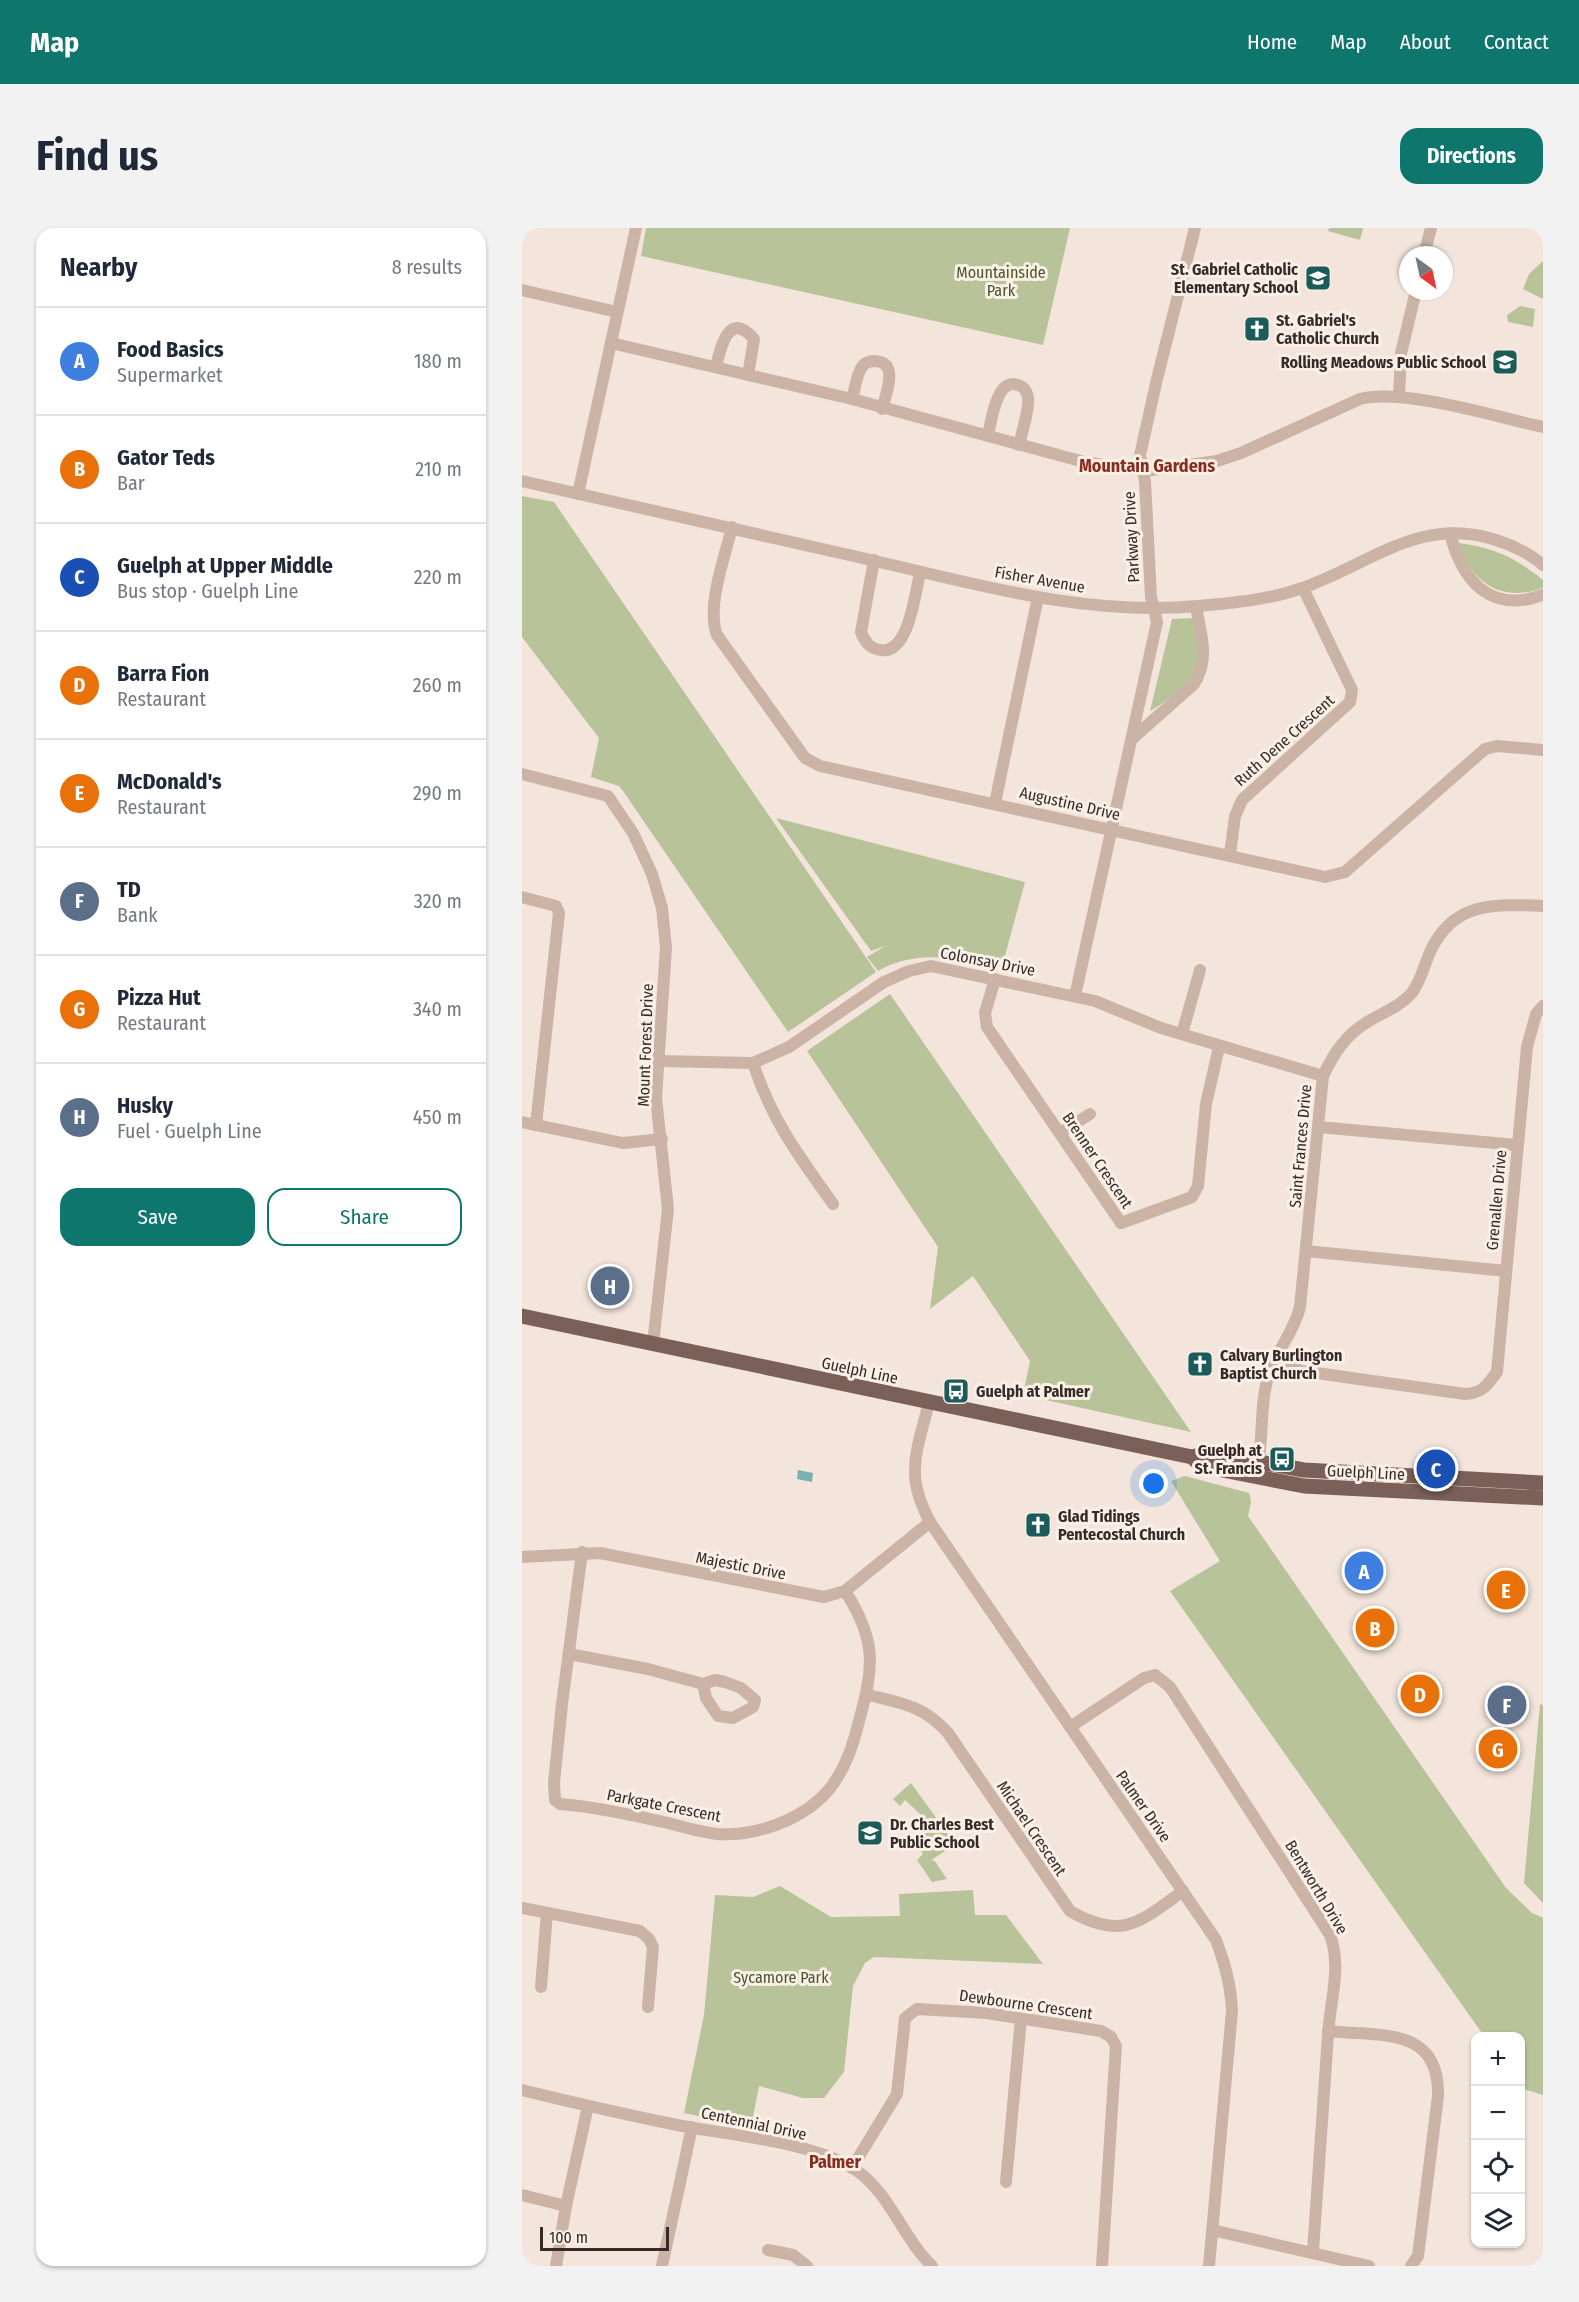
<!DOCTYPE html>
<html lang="en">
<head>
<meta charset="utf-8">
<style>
	body { margin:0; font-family:"Fira Sans Condensed",sans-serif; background:#f2f2f3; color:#1f2937 }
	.controls { position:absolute; right:18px; bottom:18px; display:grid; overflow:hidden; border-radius:12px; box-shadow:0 2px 4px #0004 }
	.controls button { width:54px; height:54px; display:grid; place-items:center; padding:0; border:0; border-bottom:2px solid #e0e1e3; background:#fff; color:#1f2937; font:30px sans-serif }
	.compass { position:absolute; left:877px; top:18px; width:54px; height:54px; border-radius:50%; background:#fff; box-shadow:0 2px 4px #0004; rotate:147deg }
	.scale { position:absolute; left:18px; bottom:15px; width:129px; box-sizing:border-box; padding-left:6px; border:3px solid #372b27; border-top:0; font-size:16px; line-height:21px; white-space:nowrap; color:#372b27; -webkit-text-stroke:4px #faf0e7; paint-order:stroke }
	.you { position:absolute; left:632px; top:1256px; width:21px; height:21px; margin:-15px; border:4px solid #fff; border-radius:50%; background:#1a73e8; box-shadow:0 0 0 9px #1a73e833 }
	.badge { display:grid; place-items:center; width:39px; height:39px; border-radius:50%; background:#0f766e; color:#fff; font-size:20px; font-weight:700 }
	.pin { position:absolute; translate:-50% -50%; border:3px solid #fff; box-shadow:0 2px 6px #0006 }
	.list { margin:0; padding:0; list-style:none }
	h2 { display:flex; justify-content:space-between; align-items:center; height:78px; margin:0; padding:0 24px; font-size:26px }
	h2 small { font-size:20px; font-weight:400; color:#747a83 }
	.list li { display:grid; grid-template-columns:39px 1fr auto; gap:18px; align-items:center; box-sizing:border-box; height:108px; padding:0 24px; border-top:2px solid #e0e1e3 }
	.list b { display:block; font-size:22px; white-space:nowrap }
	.list p { margin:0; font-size:20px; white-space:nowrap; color:#747a83 }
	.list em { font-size:20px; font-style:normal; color:#747a83 }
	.actions { display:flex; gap:12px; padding:18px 24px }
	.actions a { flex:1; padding:14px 0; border:2px solid #0f766e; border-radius:18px; text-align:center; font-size:21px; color:#0f766e }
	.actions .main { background:#0f766e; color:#fff }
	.icon { flex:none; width:33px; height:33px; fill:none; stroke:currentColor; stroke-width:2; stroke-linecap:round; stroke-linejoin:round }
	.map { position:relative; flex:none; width:1021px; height:2038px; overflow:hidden; border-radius:18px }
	header { display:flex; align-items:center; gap:36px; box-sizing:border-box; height:84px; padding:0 30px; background:#0f766e; color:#fff }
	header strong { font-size:28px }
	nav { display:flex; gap:33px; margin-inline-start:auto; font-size:21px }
	.intro { display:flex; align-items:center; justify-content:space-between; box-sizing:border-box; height:144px; padding:0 36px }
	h1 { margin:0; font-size:42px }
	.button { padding:15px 27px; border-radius:18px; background:#0f766e; color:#fff; font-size:21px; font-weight:700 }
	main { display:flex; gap:36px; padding:0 36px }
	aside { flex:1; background:#fff; border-radius:18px; box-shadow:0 2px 4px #0004 }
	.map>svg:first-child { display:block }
	.green { fill:#b8c39a }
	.water { fill:#78b1af }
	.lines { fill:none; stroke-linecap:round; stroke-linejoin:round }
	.minor { stroke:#cbb4a6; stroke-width:12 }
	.major { stroke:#7a6058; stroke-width:15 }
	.labels { text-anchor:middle; stroke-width:6; stroke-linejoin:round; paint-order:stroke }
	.poi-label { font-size:16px; font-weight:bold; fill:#372b27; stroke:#faf0e7; text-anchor:start }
	.park-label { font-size:16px; fill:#4a572a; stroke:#faf0e7 }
	.street-label { font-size:16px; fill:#372b27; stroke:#faf0e7 }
	.neighbourhood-label { font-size:18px; font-weight:bold; fill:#8a2d1d; stroke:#faf0e7 }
</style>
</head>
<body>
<header>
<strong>Map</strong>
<nav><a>Home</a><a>Map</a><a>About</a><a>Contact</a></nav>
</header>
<div class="intro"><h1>Find us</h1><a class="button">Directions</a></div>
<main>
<aside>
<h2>Nearby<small>8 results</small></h2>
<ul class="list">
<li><span class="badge" style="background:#3f7fe0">A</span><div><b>Food Basics</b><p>Supermarket</p></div><em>180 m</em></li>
<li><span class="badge" style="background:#e8710a">B</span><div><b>Gator Teds</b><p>Bar</p></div><em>210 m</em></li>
<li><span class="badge" style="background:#1a4fb4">C</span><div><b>Guelph at Upper Middle</b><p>Bus stop · Guelph Line</p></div><em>220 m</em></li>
<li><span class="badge" style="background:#e8710a">D</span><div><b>Barra Fion</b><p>Restaurant</p></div><em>260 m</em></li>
<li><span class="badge" style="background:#e8710a">E</span><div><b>McDonald's</b><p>Restaurant</p></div><em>290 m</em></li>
<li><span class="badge" style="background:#5c6f8a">F</span><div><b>TD</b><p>Bank</p></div><em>320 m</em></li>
<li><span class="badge" style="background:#e8710a">G</span><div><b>Pizza Hut</b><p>Restaurant</p></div><em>340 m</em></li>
<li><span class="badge" style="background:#5c6f8a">H</span><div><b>Husky</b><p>Fuel · Guelph Line</p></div><em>450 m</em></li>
</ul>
<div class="actions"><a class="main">Save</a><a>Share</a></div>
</aside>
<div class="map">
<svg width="1021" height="2038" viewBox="0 0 1021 2038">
	<rect width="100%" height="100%" fill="#f3e5db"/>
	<!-- green -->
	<g class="green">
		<path d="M124,0H548L521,117L119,28Z"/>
		<path d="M807,0H841L838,12L806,3Z"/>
		<path d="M1021,33V71L1001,61L1007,46Z"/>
		<path d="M998,78L1013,81L1011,99L986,94L985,87Z"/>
		<path d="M0,268L32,274L354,744L266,804L101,563L97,558L69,549L77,510L0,409Z"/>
		<path d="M936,315C973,320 992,329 1021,352V360C979,375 950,355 936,315Z"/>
		<path d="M672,390C674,404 679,420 679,433C678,448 642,476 628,483L650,391Z"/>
		<path d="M254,590L503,654L480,739C437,731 396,720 356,743L345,729L363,718L349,723Z"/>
		<path d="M368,766L669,1204L501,1167L508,1133L451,1048L408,1081L416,1019L285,823Z"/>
		<path d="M663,1248L727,1265L729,1274L726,1288L984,1660L1010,1685L1021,1690V1867L999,1860V1808H962L648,1363L698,1333L649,1253Z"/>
		<path d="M1018,1476L1021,1477V1675L1002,1655Z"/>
		<path d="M389,1555L428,1609L420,1615L426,1621L408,1633L412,1632L425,1651L410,1654L395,1632L401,1626L398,1622L404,1615L386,1598L398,1586L383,1572L378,1578L371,1571Z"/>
		<path d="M258,1658L309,1689L378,1688L377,1666L451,1662L453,1687H484L521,1736L352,1729L343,1735L331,1758L322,1844L302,1870H281L237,1858L229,1899L162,1885L182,1787L193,1667L231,1669Z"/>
	</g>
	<!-- water -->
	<path class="water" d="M276,1242L291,1245L290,1254L275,1251Z"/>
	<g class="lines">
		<!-- minor -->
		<g class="minor">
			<path d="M902,27L909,0"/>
			<path d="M0,62L95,84"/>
			<path d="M89,115L330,171L562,234L608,241L630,242L695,233L719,225L838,171C882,160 974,189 1021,199"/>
			<path d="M194,138C199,118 207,82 232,111L226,147"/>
			<path d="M877,168L879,125L894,63"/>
			<path d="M330,171C333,162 334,147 340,139C342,135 348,133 352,133C378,133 364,166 360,181"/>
			<path d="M466,208C469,194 475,143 500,159C505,162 507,170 506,176C505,189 500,204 497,217"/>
			<path d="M0,253C112,278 224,303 336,329C447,354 560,389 676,378C710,375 747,372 780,360C847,337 898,287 974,312C990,317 1008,326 1021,337"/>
			<path d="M56,266L114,0"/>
			<path d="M210,299C203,329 184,378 195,407L283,530L298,538L803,649L823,644L963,521L975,518L1021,522"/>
			<path d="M928,305C940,353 968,386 1021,367"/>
			<path d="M352,332L339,404C343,414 348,421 359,422C387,426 393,365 398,345"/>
			<path d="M610,511L672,456C688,431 679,406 674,379"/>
			<path d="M0,546L86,568L111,605L130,646L140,680L144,719L134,870L146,981L131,1116"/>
			<path d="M473,575L516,369"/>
			<path d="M708,626L713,588L720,572L828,474L830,462L781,360"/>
			<path d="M0,669L34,678L37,685L14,897"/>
			<path d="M473,751L463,785L465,799L599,995L670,969L676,958L684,876L697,819"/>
			<path d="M553,768L635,394L629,369L623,253L618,227L635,151L673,0"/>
			<path d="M660,806L678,742"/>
			<path d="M137,833L231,835L267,819L362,754L387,743L409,738L573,773L639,800L801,848"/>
			<path d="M231,835C250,893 277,928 311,976"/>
			<path d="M0,894L101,915L140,911"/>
			<path d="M796,899L995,917"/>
			<path d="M538,905L568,886"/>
			<path d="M784,1023L984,1043"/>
			<path d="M754,1133L780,1143L943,1166C960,1165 965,1158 975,1144L1005,819L1014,786L1021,778"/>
			<path d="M407,1174C395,1224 382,1246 408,1294L694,1712C703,1736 709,1757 710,1783L687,2038"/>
			<path d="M735,1242C742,1211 737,1177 747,1146C755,1122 772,1104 778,1079L801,848C812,825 824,806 847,793C862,784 877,779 889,766C899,753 902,738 908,724C931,673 973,676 1021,678"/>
			<path d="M60,1324L40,1476L32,1555L33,1572L38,1576C74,1579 110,1587 146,1595C162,1599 178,1604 195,1606C234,1609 284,1591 309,1559C324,1539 331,1517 337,1493C352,1439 355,1412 323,1363"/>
			<path d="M0,1329L78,1325L302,1369L323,1363L408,1294"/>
			<path d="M47,1426L126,1441L181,1456L193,1452L203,1454L219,1460L233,1472L231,1479L211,1490L196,1488L184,1470L181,1456"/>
			<path d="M346,1467C380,1475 402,1478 426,1505L548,1683C600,1713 618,1694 661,1663"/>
			<path d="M548,1499L622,1450L633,1447L648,1459L808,1707C820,1739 808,1773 806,1807C801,1879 796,1951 791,2023"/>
			<path d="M0,1680L118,1703L127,1711L131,1719L126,1779"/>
			<path d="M19,1759L25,1685"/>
			<path d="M806,1803C856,1809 918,1797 916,1868L896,2028L889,2038"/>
			<path d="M0,1862C53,1875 106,1887 160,1898C209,1907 299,1915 338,1945C369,1969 382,2011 410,2038"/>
			<path d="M330,1940L375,1866L383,1790L395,1781L464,1785L579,1803L589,1809L594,1818L580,2038"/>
			<path d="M484,1954L499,1790"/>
			<path d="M0,1967L44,1978"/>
			<path d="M690,2002L847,2038"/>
			<path d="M246,2022L271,2027L285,2038"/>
			<path d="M34,2038L44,1978L66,1878"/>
			<path d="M140,2038L170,1899"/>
		</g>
		<!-- major -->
		<g class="major">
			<path d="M0,1088L670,1229L686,1225L782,1242L1021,1255"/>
			<path d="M670,1229L680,1238L782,1258L1021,1270"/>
		</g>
	</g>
	<!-- icons -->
	<defs>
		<symbol id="school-square" viewBox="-11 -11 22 22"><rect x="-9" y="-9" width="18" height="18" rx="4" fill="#1b5b59" stroke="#faf0e7"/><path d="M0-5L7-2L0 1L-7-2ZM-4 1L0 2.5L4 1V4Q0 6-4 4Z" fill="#fff"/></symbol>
		<symbol id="church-square" viewBox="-11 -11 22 22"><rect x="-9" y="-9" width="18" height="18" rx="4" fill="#1b5b59" stroke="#faf0e7"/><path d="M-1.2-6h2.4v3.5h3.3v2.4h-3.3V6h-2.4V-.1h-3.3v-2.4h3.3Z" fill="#fff"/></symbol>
		<symbol id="bus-square" viewBox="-11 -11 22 22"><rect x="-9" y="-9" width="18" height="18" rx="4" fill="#1b5b59" stroke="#faf0e7"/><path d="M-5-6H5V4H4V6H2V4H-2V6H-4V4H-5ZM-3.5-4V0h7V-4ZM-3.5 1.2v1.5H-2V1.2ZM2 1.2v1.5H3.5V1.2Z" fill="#fff"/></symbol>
	</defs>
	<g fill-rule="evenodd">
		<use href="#school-square" x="781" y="35" width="30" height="30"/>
		<use href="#church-square" x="720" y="86" width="30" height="30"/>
		<use href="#school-square" x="968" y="119" width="30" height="30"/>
		<use href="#church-square" x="663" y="1121" width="30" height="30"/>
		<use href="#bus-square" x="419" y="1148" width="30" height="30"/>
		<use href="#bus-square" x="745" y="1216" width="30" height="30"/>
		<use href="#church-square" x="501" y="1282" width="30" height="30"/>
		<use href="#school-square" x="333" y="1590" width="30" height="30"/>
	</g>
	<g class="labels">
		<!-- poi labels -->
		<g class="poi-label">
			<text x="776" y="47" text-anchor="end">St. Gabriel Catholic<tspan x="776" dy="18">Elementary School</tspan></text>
			<text x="754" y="98">St. Gabriel's<tspan x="754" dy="18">Catholic Church</tspan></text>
			<text x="964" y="140" text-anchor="end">Rolling Meadows Public School</text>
			<text x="698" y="1133">Calvary Burlington<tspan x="698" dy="18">Baptist Church</tspan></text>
			<text x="454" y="1169">Guelph at Palmer</text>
			<text x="740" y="1228" text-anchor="end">Guelph at<tspan x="740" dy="18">St. Francis</tspan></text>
			<text x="536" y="1294">Glad Tidings<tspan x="536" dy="18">Pentecostal Church</tspan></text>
			<text x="368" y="1602">Dr. Charles Best<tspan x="368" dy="18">Public School</tspan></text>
		</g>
		<!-- park labels -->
		<g class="park-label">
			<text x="479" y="50">Mountainside<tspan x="479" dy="18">Park</tspan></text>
			<text x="259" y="1755">Sycamore Park</text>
		</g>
		<!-- street labels -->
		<g class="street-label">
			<text transform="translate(609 309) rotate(-93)" y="6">Parkway Drive</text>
			<text transform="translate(518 351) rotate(10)" y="6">Fisher Avenue</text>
			<text transform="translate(762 512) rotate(-42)" y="6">Ruth Dene Crescent</text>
			<text transform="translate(548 575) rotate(13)" y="6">Augustine Drive</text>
			<text transform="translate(466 733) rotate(11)" y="6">Colonsay Drive</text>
			<text transform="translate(123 817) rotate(-88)" y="6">Mount Forest Drive</text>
			<text transform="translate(778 918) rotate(-85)" y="6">Saint Frances Drive</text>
			<text transform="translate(576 932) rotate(56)" y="6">Brenner Crescent</text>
			<text transform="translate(974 972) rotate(-85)" y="6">Grenallen Drive</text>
			<text transform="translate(338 1142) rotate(12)" y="6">Guelph Line</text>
			<text transform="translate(844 1244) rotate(3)" y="6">Guelph Line</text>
			<text transform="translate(219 1337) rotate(11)" y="6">Majestic Drive</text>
			<text transform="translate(142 1577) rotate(11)" y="6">Parkgate Crescent</text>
			<text transform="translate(622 1578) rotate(55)" y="6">Palmer Drive</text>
			<text transform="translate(510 1600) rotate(56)" y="6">Michael Crescent</text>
			<text transform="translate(795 1659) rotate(59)" y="6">Bentworth Drive</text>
			<text transform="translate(504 1776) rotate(8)" y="6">Dewbourne Crescent</text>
			<text transform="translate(232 1895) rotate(12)" y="6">Centennial Drive</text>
		</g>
		<!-- neighbourhood labels -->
		<g class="neighbourhood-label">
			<text x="625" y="244">Mountain Gardens</text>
			<text x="313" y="1940">Palmer</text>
		</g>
	</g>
</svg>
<div class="controls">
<button>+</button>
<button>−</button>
<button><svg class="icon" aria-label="locate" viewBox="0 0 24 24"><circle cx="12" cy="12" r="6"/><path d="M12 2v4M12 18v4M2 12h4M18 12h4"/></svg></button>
<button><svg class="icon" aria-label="layers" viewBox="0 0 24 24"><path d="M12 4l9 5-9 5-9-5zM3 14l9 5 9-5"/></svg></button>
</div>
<svg class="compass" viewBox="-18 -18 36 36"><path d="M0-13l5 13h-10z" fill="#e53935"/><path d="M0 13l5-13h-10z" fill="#747a83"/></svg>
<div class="scale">100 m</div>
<div class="you"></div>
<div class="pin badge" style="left:842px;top:1343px;background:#3f7fe0">A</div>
<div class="pin badge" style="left:853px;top:1400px;background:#e8710a">B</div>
<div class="pin badge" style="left:914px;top:1241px;background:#1a4fb4">C</div>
<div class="pin badge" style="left:898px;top:1466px;background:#e8710a">D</div>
<div class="pin badge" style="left:984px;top:1362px;background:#e8710a">E</div>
<div class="pin badge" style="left:985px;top:1477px;background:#5c6f8a">F</div>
<div class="pin badge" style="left:976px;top:1521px;background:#e8710a">G</div>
<div class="pin badge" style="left:88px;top:1058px;background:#5c6f8a">H</div>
</div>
</main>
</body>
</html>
